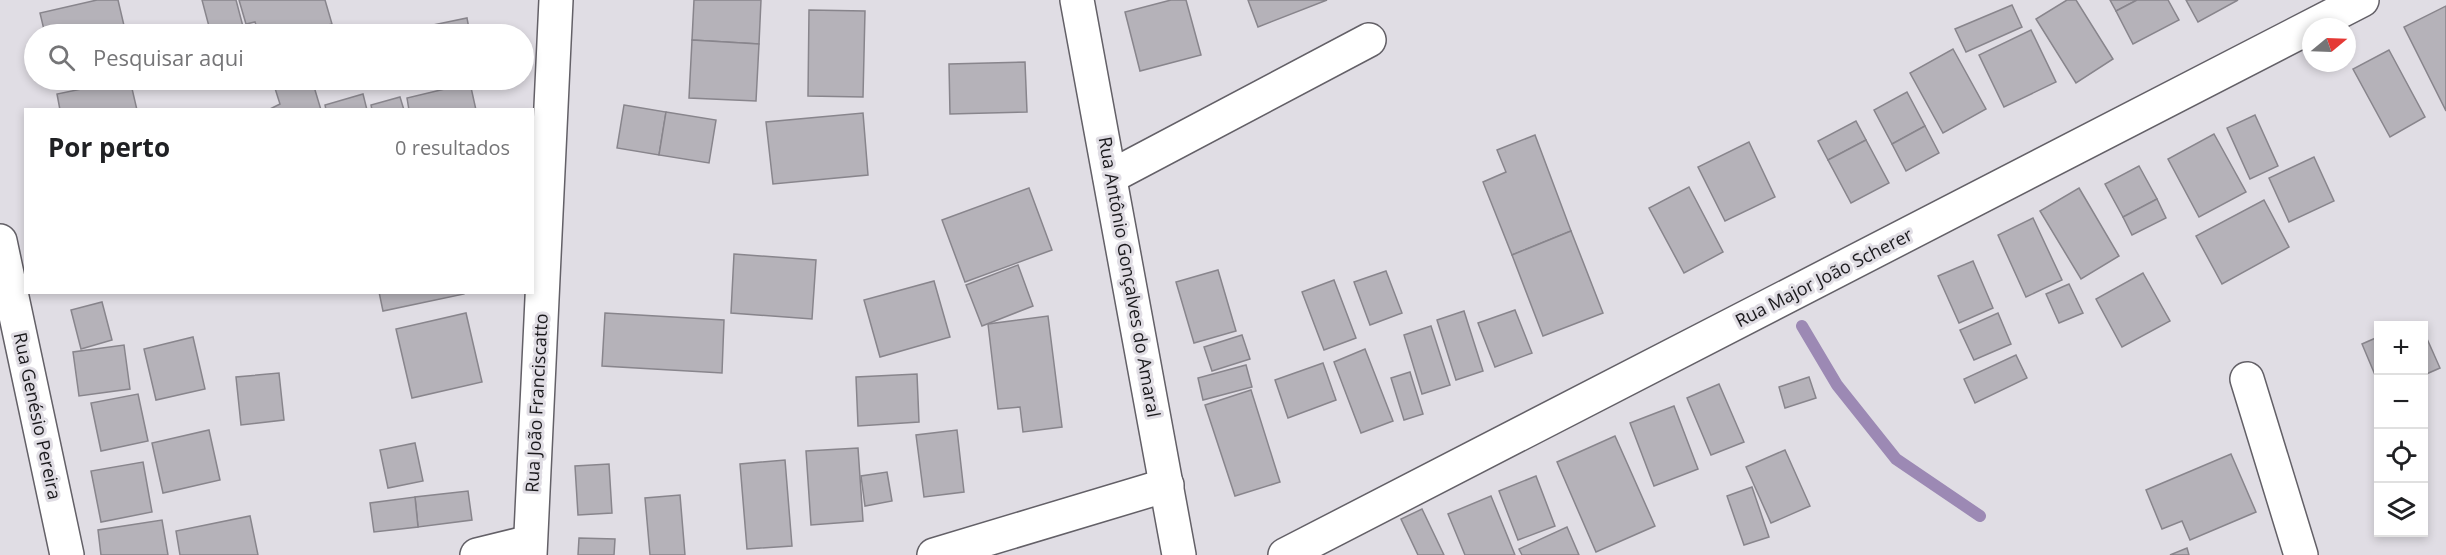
<!DOCTYPE html>
<html lang="pt">
<head>
<meta charset="utf-8">
<style>
	body { margin:0; font-family:"Open Sans",sans-serif; background:#f6f6f6; color:#202124 }
	.controls { position:absolute; right:18px; bottom:18px; display:grid; overflow:hidden; border-radius:0px; box-shadow:0 3px 9px #0003 }
	.controls button { width:54px; height:54px; display:grid; place-items:center; padding:0; border:0; border-bottom:2px solid #e0e0e0; background:#fff; color:#202124; font:30px sans-serif }
	.compass { position:absolute; left:2302px; top:18px; width:54px; height:54px; border-radius:50%; background:#fff; box-shadow:0 3px 9px #0003; rotate:71deg }
	.list { margin:0; padding:0; list-style:none }
	h2 { display:flex; justify-content:space-between; align-items:center; height:78px; margin:0; padding:0 24px; font-size:26px }
	h2 small { font-size:20px; font-weight:400; color:#757577 }
	.icon { flex:none; width:33px; height:33px; fill:none; stroke:currentColor; stroke-width:2; stroke-linecap:round; stroke-linejoin:round }
	.map { position:relative; flex:none; width:2446px; height:555px; overflow:hidden }
	.search { position:absolute; background:#fff; box-shadow:0 3px 9px #0003; left:24px; top:24px; width:510px; height:66px; display:flex; align-items:center; gap:15px; box-sizing:border-box; padding:0 21px; border-radius:33px; color:#757577; font-size:22px }
	.panel { position:absolute; background:#fff; box-shadow:0 3px 9px #0003; left:24px; top:108px; width:510px; height:186px; border-radius:0px }
	.map>svg:first-child { display:block }
	.lines { fill:none; stroke-linecap:round; stroke-linejoin:round }
	.stream { stroke:#9c89b4; stroke-width:12 }
	.building { fill:#b5b2b9; stroke:#88858c; stroke-width:1.5 }
	.minor-casing { stroke:#636067; stroke-width:36 }
	.minor { stroke:#fff; stroke-width:33 }
	.labels { text-anchor:middle; stroke-width:6; stroke-linejoin:round; paint-order:stroke }
	.street-label { font-size:18px; fill:#1a191c; stroke:#e0dde4 }
</style>
</head>
<body>
<div class="map">
<svg width="2446" height="555" viewBox="0 0 2446 555">
	<rect width="100%" height="100%" fill="#e0dde4"/>
	<g class="lines">
		<!-- stream -->
		<path class="stream" d="M1802,326L1837,385L1896,459L1980,516"/>
	</g>
	<!-- building -->
	<g class="building">
		<path d="M97,0H118L126,34H45L40,13Z"/>
		<path d="M202,0H236L245,34H211Z"/>
		<path d="M239,0H325L332,24L293,34H282L280,28L259,34L255,22L246,24Z"/>
		<path d="M694,0H761L759,44L692,40Z"/>
		<path d="M1171,0H1186L1201,55L1140,71L1125,12Z"/>
		<path d="M1248,0H1327L1258,27Z"/>
		<path d="M2067,0H2076L2113,59L2076,83L2036,19Z"/>
		<path d="M2110,0H2137L2116,11Z"/>
		<path d="M2137,0H2168L2179,20L2133,44L2116,11Z"/>
		<path d="M2186,0H2238L2198,22Z"/>
		<path d="M2012,5L2022,27L1966,52L1955,29Z"/>
		<path d="M2446,6V111L2404,27Z"/>
		<path d="M809,10L865,11L863,97L808,96Z"/>
		<path d="M467,18L470,34H424L423,27Z"/>
		<path d="M2031,30L2056,82L2004,107L1979,55Z"/>
		<path d="M692,40L759,44L756,101L689,98Z"/>
		<path d="M1953,49L1986,109L1943,133L1910,73Z"/>
		<path d="M2389,50L2425,117L2390,137L2353,69Z"/>
		<path d="M1025,62L1027,112L950,114L949,64Z"/>
		<path d="M125,80H130L137,110H60L57,94Z"/>
		<path d="M281,80H312L321,110H268L280,104L273,82Z"/>
		<path d="M470,83L476,110H409L407,98Z"/>
		<path d="M1907,92L1925,126L1892,144L1874,110Z"/>
		<path d="M363,94L367,110H326L325,105Z"/>
		<path d="M400,97L404,110H372L371,105Z"/>
		<path d="M624,105L666,112L659,155L617,148Z"/>
		<path d="M666,112L716,120L709,163L659,155Z"/>
		<path d="M863,113L868,175L773,184L766,122Z"/>
		<path d="M2255,115L2278,166L2250,179L2227,128Z"/>
		<path d="M1856,121L1866,140L1828,160L1818,141Z"/>
		<path d="M1925,126L1939,153L1906,171L1892,144Z"/>
		<path d="M2214,134L2246,192L2199,217L2168,159Z"/>
		<path d="M1535,135L1571,231L1512,255L1483,182L1506,172L1497,150Z"/>
		<path d="M1866,140L1889,183L1851,203L1828,160Z"/>
		<path d="M1749,142L1775,197L1725,221L1698,167Z"/>
		<path d="M2314,157L2334,201L2289,222L2269,178Z"/>
		<path d="M2139,166L2157,199L2123,217L2105,184Z"/>
		<path d="M1689,187L1723,252L1684,273L1649,208Z"/>
		<path d="M1029,188L1052,250L965,282L942,220Z"/>
		<path d="M2079,188L2119,256L2081,279L2040,211Z"/>
		<path d="M2157,199L2166,218L2132,235L2123,217Z"/>
		<path d="M2264,200L2289,247L2222,284L2196,236Z"/>
		<path d="M2033,218L2062,280L2026,297L1998,235Z"/>
		<path d="M1571,231L1603,313L1543,336L1512,255Z"/>
		<path d="M734,254L816,260L812,319L731,313Z"/>
		<path d="M1973,261L1993,308L1959,323L1938,276Z"/>
		<path d="M1018,265L1033,306L982,326L966,285Z"/>
		<path d="M1218,270L1236,331L1194,343L1176,282Z"/>
		<path d="M1386,271L1402,313L1370,325L1354,282Z"/>
		<path d="M2143,273L2170,321L2122,347L2096,299Z"/>
		<path d="M1334,280L1356,338L1324,350L1302,292Z"/>
		<path d="M934,281L950,337L880,357L864,300Z"/>
		<path d="M2069,284L2083,313L2059,323L2046,294Z"/>
		<path d="M379,292H464V294L383,311Z"/>
		<path d="M102,302L112,340L81,349L71,310Z"/>
		<path d="M1515,310L1532,353L1495,367L1478,323Z"/>
		<path d="M1464,311L1483,371L1456,380L1437,320Z"/>
		<path d="M466,313L482,382L412,398L396,329Z"/>
		<path d="M605,313L724,320L722,373L602,366Z"/>
		<path d="M1998,313L2011,344L1974,360L1960,330Z"/>
		<path d="M1048,316L1062,427L1023,432L1020,407L998,409L988,324Z"/>
		<path d="M1431,326L1450,385L1422,394L1404,335Z"/>
		<path d="M2424,332L2440,368L2424,375Z"/>
		<path d="M1242,335L1250,359L1212,371L1204,347Z"/>
		<path d="M193,337L205,389L156,400L144,349Z"/>
		<path d="M2378,337V382L2362,344Z"/>
		<path d="M124,345L130,389L79,396L73,352Z"/>
		<path d="M1365,349L1393,421L1361,433L1334,362Z"/>
		<path d="M2016,355L2027,378L1975,403L1964,379Z"/>
		<path d="M1323,363L1336,400L1288,418L1275,380Z"/>
		<path d="M1246,365L1252,387L1203,400L1198,378Z"/>
		<path d="M1410,372L1423,414L1404,420L1391,378Z"/>
		<path d="M279,373L284,420L241,425L236,377Z"/>
		<path d="M917,374L919,422L858,426L856,377Z"/>
		<path d="M1809,377L1816,398L1785,408L1779,387Z"/>
		<path d="M1719,384L1744,442L1711,455L1687,398Z"/>
		<path d="M1251,390L1280,482L1235,496L1205,405Z"/>
		<path d="M138,394L148,441L101,451L91,403Z"/>
		<path d="M1674,406L1698,469L1654,486L1630,423Z"/>
		<path d="M209,430L220,480L163,493L152,443Z"/>
		<path d="M957,430L964,492L924,497L916,435Z"/>
		<path d="M1615,436L1655,526L1596,552L1557,462Z"/>
		<path d="M415,443L423,481L388,488L380,450Z"/>
		<path d="M858,448L863,521L811,525L806,451Z"/>
		<path d="M1785,450L1810,506L1771,523L1746,467Z"/>
		<path d="M2231,454L2256,512L2190,540L2182,521L2162,529L2146,490Z"/>
		<path d="M785,460L792,546L747,549L740,464Z"/>
		<path d="M143,462L152,512L101,522L91,471Z"/>
		<path d="M609,464L612,513L578,515L575,466Z"/>
		<path d="M887,472L892,501L865,506L861,476Z"/>
		<path d="M1536,476L1555,526L1518,540L1499,491Z"/>
		<path d="M1752,487L1769,537L1744,545L1727,496Z"/>
		<path d="M468,491L472,520L418,527L415,497Z"/>
		<path d="M680,495L685,555H650L645,498Z"/>
		<path d="M1491,496L1515,555H1465L1448,514Z"/>
		<path d="M415,497L418,527L374,532L370,503Z"/>
		<path d="M1422,509L1444,555H1418L1401,519Z"/>
		<path d="M250,516L258,555H180L176,531Z"/>
		<path d="M162,520L168,555H101L98,530Z"/>
		<path d="M1567,527L1579,555H1522L1519,549Z"/>
		<path d="M579,538L615,539L614,555H578Z"/>
		<path d="M2187,548L2189,555H2170Z"/>
	</g>
	<g class="lines">
		<defs>
			<g id="minor">
				<path d="M1077,0L1179,555"/>
				<path d="M1110,177L1369,40"/>
				<path d="M0,241L67,555"/>
				<path d="M2247,379L2301,555"/>
				<path d="M477,555L530,542"/>
				<path d="M530,555L556,0"/>
				<path d="M934,555L1167,485"/>
				<path d="M1285,555L2362,0"/>
			</g>
		</defs>
		<!-- minor casing -->
		<use href="#minor" class="minor-casing"/>
		<!-- minor -->
		<use href="#minor" class="minor"/>
	</g>
	<g class="labels">
		<!-- street labels -->
		<g class="street-label">
			<text transform="translate(1129 277) rotate(80)" y="6">Rua Antônio Gonçalves do Amaral</text>
			<text transform="translate(1824 278) rotate(-27)" y="6">Rua Major João Scherer</text>
			<text transform="translate(537 403) rotate(-87)" y="6">Rua João Franciscatto</text>
			<text transform="translate(37 416) rotate(78)" y="6">Rua Genésio Pereira</text>
		</g>
	</g>
</svg>
<div class="controls">
<button>+</button>
<button>−</button>
<button><svg class="icon" aria-label="locate" viewBox="0 0 24 24"><circle cx="12" cy="12" r="6"/><path d="M12 2v4M12 18v4M2 12h4M18 12h4"/></svg></button>
<button><svg class="icon" aria-label="layers" viewBox="0 0 24 24"><path d="M12 4l9 5-9 5-9-5zM3 14l9 5 9-5"/></svg></button>
</div>
<svg class="compass" viewBox="-18 -18 36 36"><path d="M0-13l5 13h-10z" fill="#e53935"/><path d="M0 13l5-13h-10z" fill="#757577"/></svg>
<div class="search"><svg class="icon" aria-label="search" viewBox="0 0 24 24"><circle cx="10" cy="10" r="6"/><path d="M15 15l6 6"/></svg>Pesquisar aqui</div>
<section class="panel">
<h2>Por perto<small>0 resultados</small></h2>
<ul class="list">
</ul>
</section>
</div>
</body>
</html>
